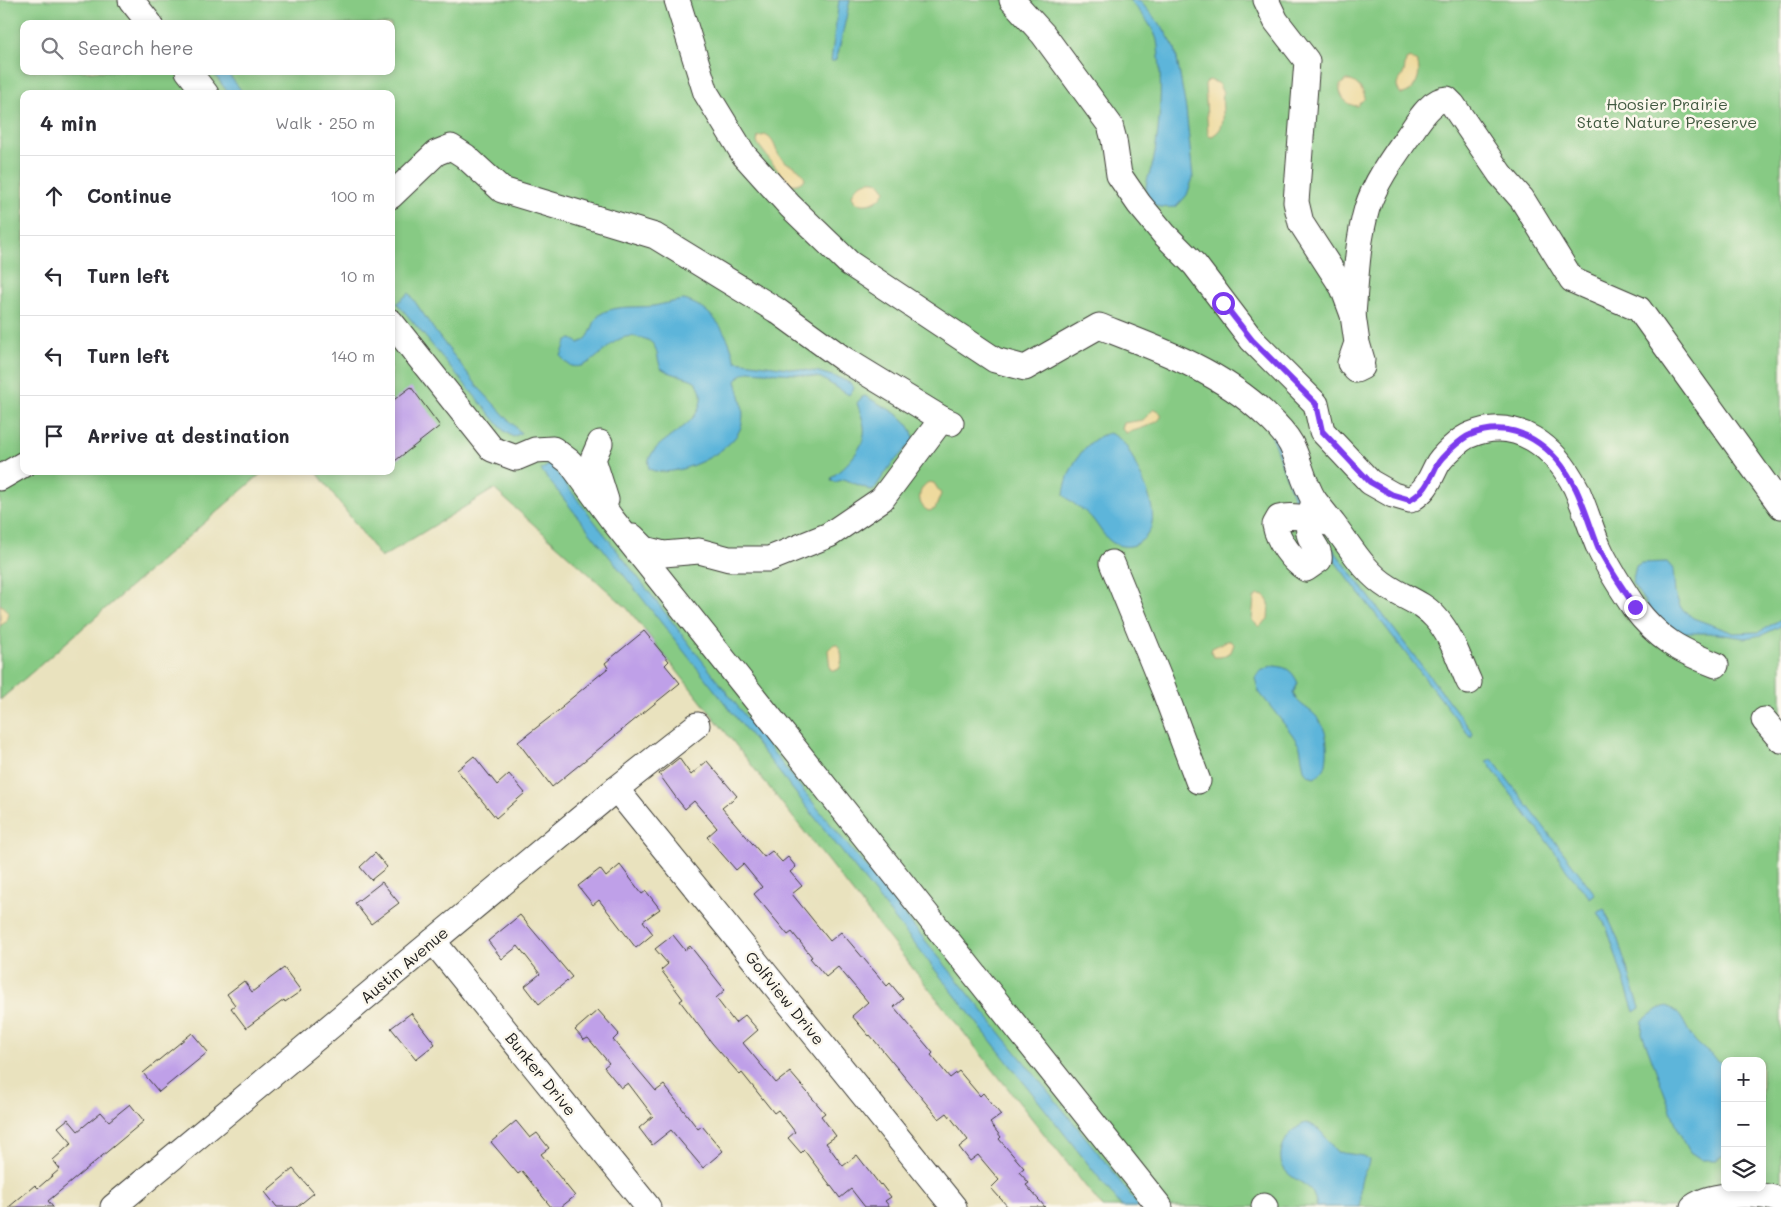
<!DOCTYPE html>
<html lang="en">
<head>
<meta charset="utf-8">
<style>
	body { margin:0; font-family:Mali,sans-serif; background:#f2f2f3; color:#2b2b33 }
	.controls { position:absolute; right:15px; bottom:15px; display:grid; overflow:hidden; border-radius:10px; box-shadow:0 2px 8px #0003 }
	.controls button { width:45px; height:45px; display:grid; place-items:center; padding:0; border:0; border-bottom:1px solid #e1e1e2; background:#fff; color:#2b2b33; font:25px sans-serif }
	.stop { position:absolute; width:15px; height:15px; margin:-11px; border:4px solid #7c3aed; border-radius:50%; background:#fff }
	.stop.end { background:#7c3aed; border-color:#fff; box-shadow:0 1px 5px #0008 }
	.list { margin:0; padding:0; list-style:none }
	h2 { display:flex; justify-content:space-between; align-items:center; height:65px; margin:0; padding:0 20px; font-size:21px }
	h2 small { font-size:16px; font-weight:400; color:#7c7c81 }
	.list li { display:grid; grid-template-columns:32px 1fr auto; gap:15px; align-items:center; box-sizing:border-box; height:80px; padding:0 20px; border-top:1px solid #e1e1e2 }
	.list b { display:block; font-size:19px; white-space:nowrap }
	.list em { font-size:16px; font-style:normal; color:#7c7c81 }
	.icon { flex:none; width:28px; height:28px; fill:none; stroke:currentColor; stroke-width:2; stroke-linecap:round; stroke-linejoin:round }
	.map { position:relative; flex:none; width:1781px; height:1207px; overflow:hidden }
	.search { position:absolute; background:#fff; box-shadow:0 2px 8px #0003; left:20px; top:20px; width:375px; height:55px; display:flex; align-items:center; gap:12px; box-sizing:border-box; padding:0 18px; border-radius:10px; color:#7c7c81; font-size:19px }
	.panel { position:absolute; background:#fff; box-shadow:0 2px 8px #0003; left:20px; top:90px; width:375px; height:385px; border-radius:10px }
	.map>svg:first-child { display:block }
	.green { fill:#87ca84; stroke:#527350; fill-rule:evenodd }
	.sand { fill:#eeda9e; stroke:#857b5d }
	.water { fill:#5db5da; stroke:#3c687b }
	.building { fill:#bfa0e8 }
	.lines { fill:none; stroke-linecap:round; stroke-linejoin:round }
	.minor-casing { stroke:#3b3a34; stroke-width:27 }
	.minor { stroke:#fff; stroke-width:25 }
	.route { stroke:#7c3aed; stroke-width:6 }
	.labels { text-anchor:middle; stroke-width:5; stroke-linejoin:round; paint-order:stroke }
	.park-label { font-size:16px; fill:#415940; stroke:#fbf7ec }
	.street-label { font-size:16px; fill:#1c1c1c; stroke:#fbf7ec }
</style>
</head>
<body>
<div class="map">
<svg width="1781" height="1207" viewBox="0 0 1781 1207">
	<rect width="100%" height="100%" fill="#fbf7ec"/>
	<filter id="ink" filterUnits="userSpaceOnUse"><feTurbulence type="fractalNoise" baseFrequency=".02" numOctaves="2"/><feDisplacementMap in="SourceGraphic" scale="10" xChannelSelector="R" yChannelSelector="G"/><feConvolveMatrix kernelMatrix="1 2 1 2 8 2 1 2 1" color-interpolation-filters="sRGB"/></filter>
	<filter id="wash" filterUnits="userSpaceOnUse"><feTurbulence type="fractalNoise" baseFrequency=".0096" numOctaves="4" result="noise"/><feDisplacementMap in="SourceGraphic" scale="20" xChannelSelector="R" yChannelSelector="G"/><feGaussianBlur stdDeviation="1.12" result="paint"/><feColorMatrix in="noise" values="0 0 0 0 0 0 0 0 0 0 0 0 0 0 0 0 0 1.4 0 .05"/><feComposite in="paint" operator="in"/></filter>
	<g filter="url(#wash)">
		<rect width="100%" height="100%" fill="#e9e2be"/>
		<!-- green -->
		<path class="green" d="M0,0H1781V1207H1102L627,608L494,489L381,558L316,471H391V94H24V471H264L0,700ZM24,24H391V71H24ZM1725,1061H1762V1188H1725Z"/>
		<!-- sand -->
		<g class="sand">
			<path d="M1410,58L1417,62C1423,74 1414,94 1401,94C1392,82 1401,82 1404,72C1405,68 1405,64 1406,60Z"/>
			<path d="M1209,80L1218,83L1223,93C1220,109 1230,126 1212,136L1208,135L1205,84Z"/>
			<path d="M1346,80C1354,80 1364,89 1365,98L1357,106C1347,106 1338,95 1340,85Z"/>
			<path d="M765,135C776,140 774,150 781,158C789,167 799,164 805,178L804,180C797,185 793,186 786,181L757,143L758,137Z"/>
			<path d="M869,181C877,180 881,182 885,190C881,203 866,207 855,202L852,196C855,187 859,183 869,181Z"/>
			<path d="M1154,409C1178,419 1136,430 1129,432L1126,433L1122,429L1124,423L1143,420Z"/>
			<path d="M929,482L934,483L941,494L935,509L929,511C916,506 917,488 929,482Z"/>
			<path d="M1257,595L1265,596L1269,603L1268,619L1259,627L1252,620L1254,599Z"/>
			<path d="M0,604L4,607L8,613L6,621L0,626Z"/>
			<path d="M1227,641H1231L1234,644L1231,652L1221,657H1214L1211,652L1212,648Z"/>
			<path d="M836,644C843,650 843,662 839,669L834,671L830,669L828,650L833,645Z"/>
		</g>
		<!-- water -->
		<g class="water">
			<path d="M839,0H850L838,54L835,61H831Z"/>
			<path d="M1129,0H1139L1163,28L1175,48L1186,109L1193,178L1187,195L1176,207C1164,208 1152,209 1147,195C1143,183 1152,171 1154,158C1160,124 1162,90 1159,56C1158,50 1158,42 1156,37C1151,24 1139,10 1129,0Z"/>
			<path d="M212,71H226L244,94H229Z"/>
			<path d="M409,293L437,334L479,388L521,433L513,437L504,431L397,303Z"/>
			<path d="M684,300C706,306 720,322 729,342C732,349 733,355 736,361L819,372L839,378L850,383L854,388L849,395L821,378L796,374L749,371L741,375L736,381C740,396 746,411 741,427C733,452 673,481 649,469C642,441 698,432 701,400C702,394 700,387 696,382C689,376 672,376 661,368C657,360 658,349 652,343C648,339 642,338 637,337C631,336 625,336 618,340C602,349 578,384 561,356L567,340L572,339L579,343C595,338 590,318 604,312C619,305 638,308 654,306C664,304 674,301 684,300Z"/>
			<path d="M865,396C883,407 912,417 914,440L890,466L873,491L844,479L836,482L831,481L832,477C847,465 867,447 864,426C863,418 859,410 857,403L862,397Z"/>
			<path d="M1272,429L1304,508L1298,510L1270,432Z"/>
			<path d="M1109,433C1126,439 1131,455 1138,470C1148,491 1165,527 1138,543C1131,548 1121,547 1113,543C1102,536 1097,522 1088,514C1080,507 1071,503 1064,495C1066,471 1084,439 1109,433Z"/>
			<path d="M550,464L793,778L1108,1165L1139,1207H1122L541,470Z"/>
			<path d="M1320,532L1473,733L1471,738L1326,550Z"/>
			<path d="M1667,562L1673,569L1675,594L1681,608L1693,618L1734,633L1759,632L1781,619V626L1762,635L1745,638L1711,633H1666L1632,583L1636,566L1641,563Z"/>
			<path d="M1271,666C1286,666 1292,670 1298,683L1293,693C1298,705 1307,707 1315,715C1326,726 1328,741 1327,755C1326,767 1325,772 1314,777L1308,775L1304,770L1300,747L1292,734L1259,692L1255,678L1259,672Z"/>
			<path d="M1492,759L1595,894L1590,898L1567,871L1557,855L1486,761Z"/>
			<path d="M1604,909L1617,937L1640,1008L1634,1012L1607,928L1598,912Z"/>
			<path d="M1667,1006C1685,1014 1684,1029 1697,1043C1705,1051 1716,1058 1725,1066V1154L1716,1160H1702L1690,1152L1679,1132L1642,1033L1643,1020L1658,1009Z"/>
			<path d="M1306,1123C1321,1126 1327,1141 1337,1152L1364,1156L1369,1160C1368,1169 1366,1168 1363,1175C1359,1184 1360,1197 1360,1207H1317C1316,1201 1314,1194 1310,1189C1302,1181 1289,1178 1283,1167C1275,1150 1290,1128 1306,1123Z"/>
		</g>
		<g id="blocks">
			<!-- building -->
			<g class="building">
				<path d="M411,387L440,426L391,464V402Z"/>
				<path d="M644,631L669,661L665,665L680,683L552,787L518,742L563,707L562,706L608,668L605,663Z"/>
				<path d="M474,756L497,785L509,774L525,793L496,818L457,770Z"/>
				<path d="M679,758L691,775L707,761L737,796L722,808L764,857L772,851L782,862L788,857L796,867L790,872L802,886L792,894L830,941L841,932L887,986L890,983L903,999L894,1007L933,1053L931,1055L950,1078L959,1071L980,1096L983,1093L1001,1115L990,1123L1001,1137L999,1139L1024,1168L1019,1172L1029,1183L1026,1185L1045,1207H1008L991,1188L999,1180L978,1155L970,1161L959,1147L968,1140L947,1113L939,1119L870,1035L869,1036L852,1016L868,1002L838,967L826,977L810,958L812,957L792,932L788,935L754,894L762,887L743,864L736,870L707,837L717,828L694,801L685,809L677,799L659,774Z"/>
				<path d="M375,853L387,867L371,880L360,867Z"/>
				<path d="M620,865L642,894L646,891L660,909L643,921L653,934L636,948L599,900L593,905L578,886L600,869L606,877Z"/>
				<path d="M382,882L399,903L371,924L355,903Z"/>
				<path d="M520,915L572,977L539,1004L525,986L540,974L518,946L502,959L488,941Z"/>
				<path d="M673,935L685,950L690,946L725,990L716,998L735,1023L745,1015L758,1030L743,1043L776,1083L790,1072L825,1113L821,1116L836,1136L826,1143L843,1166L857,1155L880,1185L881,1184L891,1197L885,1201L890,1207H865L851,1189L840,1198L804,1150L801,1153L788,1138L795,1132L778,1110L774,1113L742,1073L740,1075L712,1043L680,1001L683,999L661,970L668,964L655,949Z"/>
				<path d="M284,968L301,991L285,1002L284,1000L246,1028L231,1008L235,1005L227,994L244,981L252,992Z"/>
				<path d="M598,1010L619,1034L613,1040L656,1091L664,1085L698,1129L702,1126L723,1151L703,1168L671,1130L652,1145L639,1128L653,1116L628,1083L621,1088L604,1067L609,1063L588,1038L584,1040L575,1030Z"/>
				<path d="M411,1013L435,1044L416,1059L391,1028Z"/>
				<path d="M192,1033L208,1052L159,1092L143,1073Z"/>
				<path d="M130,1104L144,1121L48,1201L53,1207H9L35,1185L38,1188L60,1169L53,1160L72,1143L58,1127L68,1119L78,1131L101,1112L109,1121Z"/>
				<path d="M516,1121L530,1138L537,1133L549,1148L541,1154L575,1196L561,1207H551L522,1171L518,1174L491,1142Z"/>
				<path d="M293,1169L314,1193L297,1207H277L265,1192Z"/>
			</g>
		</g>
	</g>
	<g filter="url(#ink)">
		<use href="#blocks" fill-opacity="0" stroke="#3b3a34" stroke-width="1"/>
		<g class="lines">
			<defs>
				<g id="minor">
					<path d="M131,0L150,24"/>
					<path d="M677,0L706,93L744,155L790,206L849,263L995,360L1025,368L1099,326C1158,349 1219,370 1266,415C1275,423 1285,433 1291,444C1300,462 1303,482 1314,500"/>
					<path d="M1012,0L1043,34L1110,125L1114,140L1119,175L1139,204L1164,234L1195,265L1252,340L1316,404L1322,431L1370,482L1393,495L1410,500C1426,491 1429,481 1437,465C1441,457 1461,438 1470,435C1517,415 1556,448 1576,488C1585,508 1591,529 1599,548C1608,568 1622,589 1634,607C1659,640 1679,650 1716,665"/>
					<path d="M1266,0L1276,21L1307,61L1296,202L1301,223L1343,288L1353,315L1357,343L1362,360H1357L1362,367L1356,370L1350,363L1357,343"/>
					<path d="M188,71L206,94"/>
					<path d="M391,196L436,153L451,147L465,156L502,190L655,236L776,310L842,358L942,419"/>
					<path d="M1353,315C1356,279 1357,243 1367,208C1376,180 1395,155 1411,132C1419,120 1432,99 1447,99L1453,105L1500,174L1522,199L1572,280L1639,309L1781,506"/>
					<path d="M391,322L492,449L516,458L535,450L553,449L570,462L611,518L1160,1207"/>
					<path d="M600,443L593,459L606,500"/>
					<path d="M0,478L24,464"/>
					<path d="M1333,524L1314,500C1312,510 1307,523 1309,533C1310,543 1321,549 1319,560L1306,569C1292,560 1278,541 1275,525L1279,518C1295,513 1316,521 1333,524C1350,546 1365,573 1388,587C1405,598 1423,603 1436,618C1452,636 1459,660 1469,682"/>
					<path d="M633,537L645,549L664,554L699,551L729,559H769L829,535L882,499L942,419L951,423"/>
					<path d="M1112,563L1164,690L1198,781"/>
					<path d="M1764,720L1781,740"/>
					<path d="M616,789L954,1207"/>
					<path d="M433,941L648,1207"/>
					<path d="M1264,1206L1265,1207"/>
					<path d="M113,1207L616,789L697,725"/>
					<path d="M1693,1207C1713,1192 1758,1193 1781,1200"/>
				</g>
			</defs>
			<!-- minor casing -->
			<use href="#minor" class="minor-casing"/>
			<!-- minor -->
			<use href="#minor" class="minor"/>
		</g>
	</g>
	<g class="lines" filter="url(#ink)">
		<!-- route -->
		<path class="route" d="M1223,303L1252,340L1316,404L1322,431L1370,482L1393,495L1410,500C1426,491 1429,481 1437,465C1441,457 1462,438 1470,435C1517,416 1556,448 1576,489C1585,508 1591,529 1599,549C1609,569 1623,588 1635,607"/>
	</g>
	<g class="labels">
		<!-- park labels -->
		<g class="park-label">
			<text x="1667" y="110">Hoosier Prairie<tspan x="1667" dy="18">State Nature Preserve</tspan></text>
		</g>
		<!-- street labels -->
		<g class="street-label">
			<text transform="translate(404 965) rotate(-40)" y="6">Austin Avenue</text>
			<text transform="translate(785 998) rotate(51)" y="6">Golfview Drive</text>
			<text transform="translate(541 1074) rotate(51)" y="6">Bunker Drive</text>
		</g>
	</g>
</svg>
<div class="controls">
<button>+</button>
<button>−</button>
<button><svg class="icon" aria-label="layers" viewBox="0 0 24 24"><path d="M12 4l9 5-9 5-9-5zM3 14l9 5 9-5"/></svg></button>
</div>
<div class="stop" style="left:1223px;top:303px"></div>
<div class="stop end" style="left:1635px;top:607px"></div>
<div class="search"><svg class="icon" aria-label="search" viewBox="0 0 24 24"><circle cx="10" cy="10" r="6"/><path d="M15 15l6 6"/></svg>Search here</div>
<section class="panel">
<h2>4 min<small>Walk · 250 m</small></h2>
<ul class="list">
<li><svg class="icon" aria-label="ahead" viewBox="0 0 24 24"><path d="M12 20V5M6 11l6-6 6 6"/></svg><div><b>Continue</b></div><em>100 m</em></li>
<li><svg class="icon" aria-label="left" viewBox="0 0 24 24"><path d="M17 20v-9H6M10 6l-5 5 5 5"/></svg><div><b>Turn left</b></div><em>10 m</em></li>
<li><svg class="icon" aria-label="left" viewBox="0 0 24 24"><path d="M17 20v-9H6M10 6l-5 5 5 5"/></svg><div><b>Turn left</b></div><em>140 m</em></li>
<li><svg class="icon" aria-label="arrive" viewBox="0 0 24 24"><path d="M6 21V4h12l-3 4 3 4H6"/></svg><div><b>Arrive at destination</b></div></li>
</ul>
</section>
</div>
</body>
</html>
